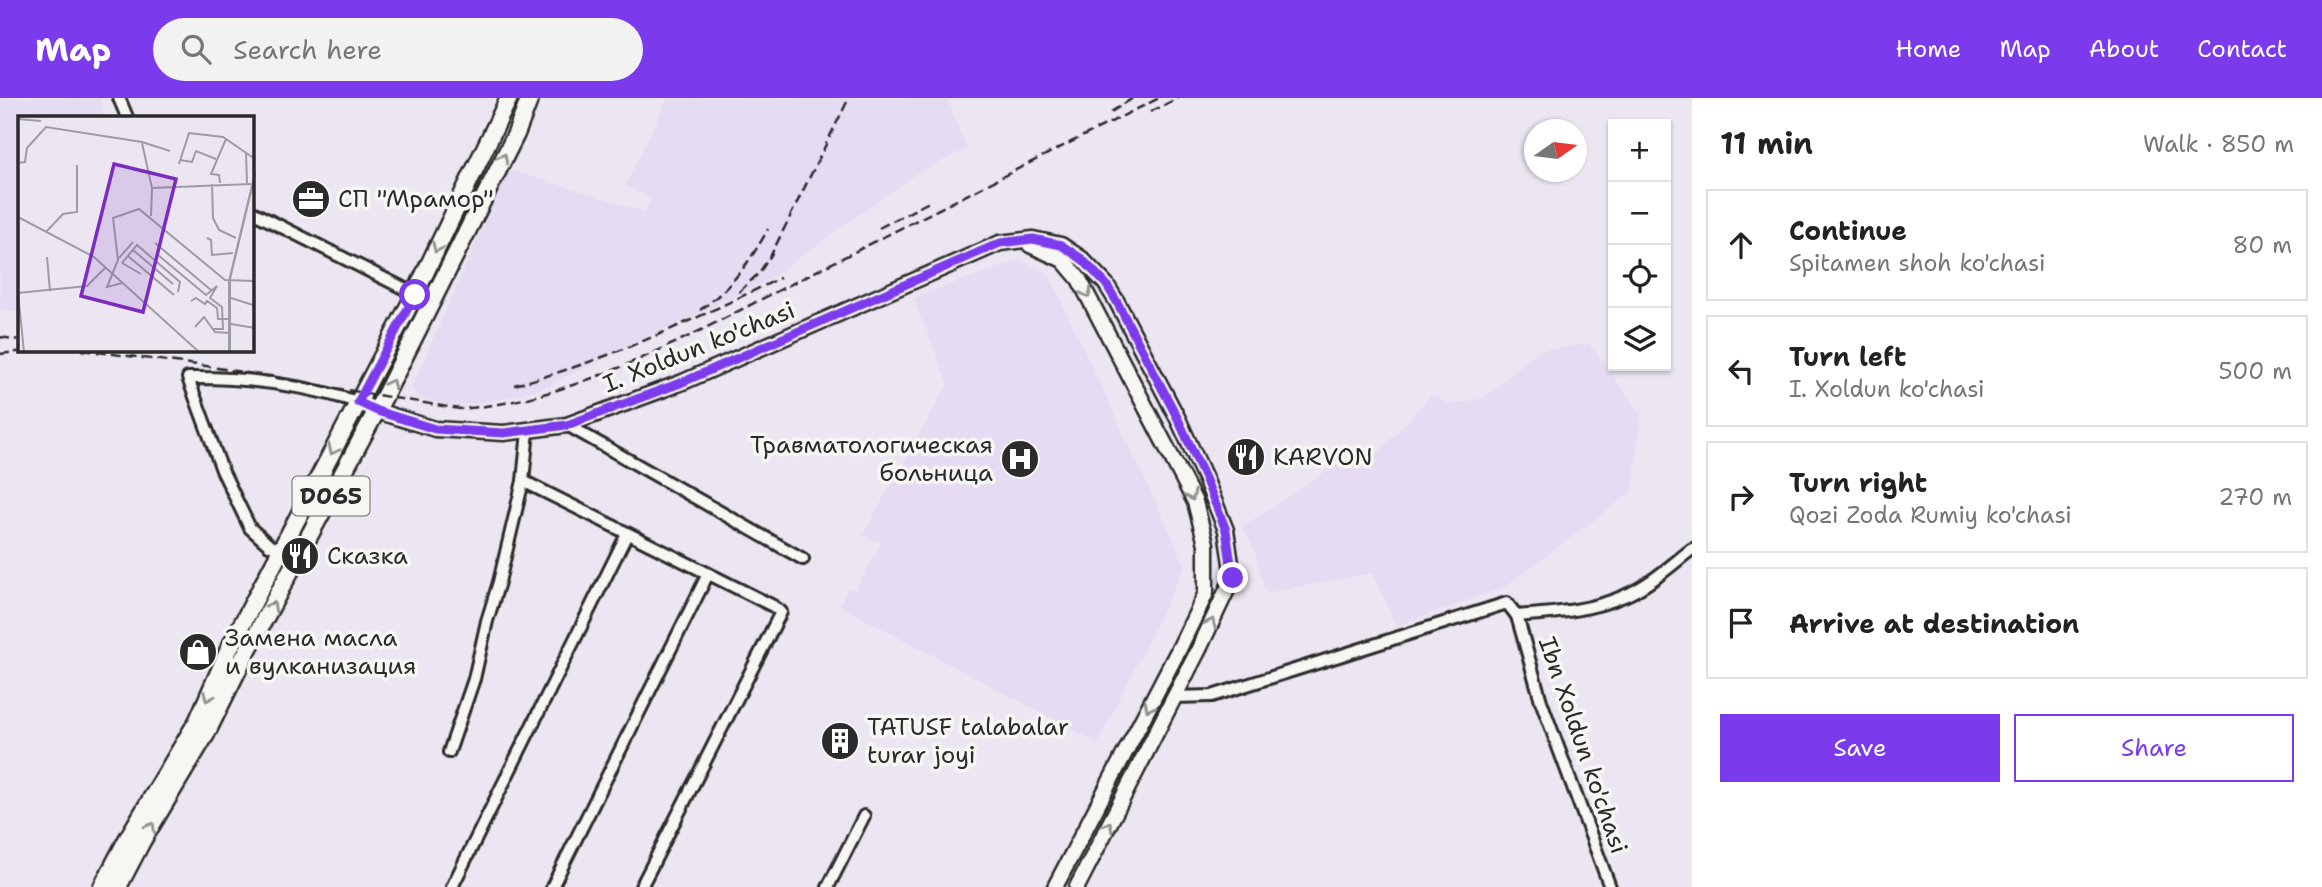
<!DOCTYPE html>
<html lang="en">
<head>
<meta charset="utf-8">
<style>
	body { margin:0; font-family:"Shantell Sans",sans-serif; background:#f2f2f2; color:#222 }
	.controls { position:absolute; right:21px; top:21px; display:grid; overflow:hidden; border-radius:0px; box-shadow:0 2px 5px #0004 }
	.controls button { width:63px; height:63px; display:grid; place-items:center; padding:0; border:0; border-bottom:2px solid #e0e0e0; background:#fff; color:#222; font:35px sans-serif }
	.compass { position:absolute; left:1524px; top:21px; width:63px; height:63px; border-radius:50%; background:#fff; box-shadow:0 2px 5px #0004; rotate:76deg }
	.stop { position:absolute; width:21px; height:21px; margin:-16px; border:5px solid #7c3aed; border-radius:50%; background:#fff }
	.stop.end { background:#7c3aed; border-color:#fff; box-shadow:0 2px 7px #0008 }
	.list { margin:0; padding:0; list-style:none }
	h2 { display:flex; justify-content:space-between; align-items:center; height:91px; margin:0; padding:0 28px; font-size:30px }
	h2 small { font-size:23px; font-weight:400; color:#767676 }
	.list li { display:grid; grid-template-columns:46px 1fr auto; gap:21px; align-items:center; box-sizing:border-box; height:112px; margin:0 14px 14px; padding:0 14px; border:2px solid #e0e0e0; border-radius:0px }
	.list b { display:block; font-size:26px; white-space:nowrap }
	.list p { margin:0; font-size:23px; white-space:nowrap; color:#767676 }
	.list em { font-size:23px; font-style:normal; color:#767676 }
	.actions { display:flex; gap:14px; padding:21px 28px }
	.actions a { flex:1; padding:16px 0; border:2px solid #7c3aed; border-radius:0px; text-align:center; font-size:24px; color:#7c3aed }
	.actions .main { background:#7c3aed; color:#fff }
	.icon { flex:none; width:38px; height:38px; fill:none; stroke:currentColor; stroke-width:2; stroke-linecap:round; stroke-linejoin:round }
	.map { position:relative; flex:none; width:1692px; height:789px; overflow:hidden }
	header { display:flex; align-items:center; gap:42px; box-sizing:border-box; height:98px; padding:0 35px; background:#7c3aed; color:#fff }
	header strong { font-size:33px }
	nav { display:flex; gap:38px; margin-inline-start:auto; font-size:24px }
	.search { width:490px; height:63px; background:#f2f2f2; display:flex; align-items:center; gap:18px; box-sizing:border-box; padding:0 24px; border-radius:38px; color:#767676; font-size:26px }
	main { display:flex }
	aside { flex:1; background:#fff }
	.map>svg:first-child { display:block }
	.built { fill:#e5dbf2 }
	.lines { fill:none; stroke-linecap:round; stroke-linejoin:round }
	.street-casing { stroke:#2b2b2b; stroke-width:16 }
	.secondary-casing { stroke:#2b2b2b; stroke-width:19 }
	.primary-casing { stroke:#2b2b2b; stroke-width:21 }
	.street { stroke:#f6f6f2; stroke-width:10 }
	.secondary { stroke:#f6f6f2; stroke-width:14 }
	.primary { stroke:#f6f6f2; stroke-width:16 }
	.rail { stroke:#2b2b2b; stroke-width:2.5; stroke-dasharray:10 5; stroke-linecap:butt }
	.oneway { stroke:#90908e }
	.route { stroke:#7c3aed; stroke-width:9 }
	.labels { text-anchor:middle; stroke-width:7; stroke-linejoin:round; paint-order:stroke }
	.shield { fill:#f6f6f2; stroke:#686867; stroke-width:2 }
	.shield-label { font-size:23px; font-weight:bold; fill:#2b2b2b }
	.poi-label { font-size:24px; fill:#2b2b2b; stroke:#f6f6f2; text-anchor:start }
	.street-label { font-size:24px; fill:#2b2b2b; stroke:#f6f6f2 }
	.inset-road { fill:none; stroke:#9f9ba2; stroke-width:2 }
	.view { fill:#7b2cbf; fill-opacity:0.15; stroke:#7b2cbf; stroke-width:3.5 }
	.inset-edge { fill:none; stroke:#2b2b2b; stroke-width:3.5 }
</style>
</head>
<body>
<header>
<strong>Map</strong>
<div class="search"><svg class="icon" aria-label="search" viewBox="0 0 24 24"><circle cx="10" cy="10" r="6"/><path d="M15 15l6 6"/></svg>Search here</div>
<nav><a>Home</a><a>Map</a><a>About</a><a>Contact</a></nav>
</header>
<main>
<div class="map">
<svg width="1692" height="789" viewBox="0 0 1692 789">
	<rect width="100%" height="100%" fill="#ece6f2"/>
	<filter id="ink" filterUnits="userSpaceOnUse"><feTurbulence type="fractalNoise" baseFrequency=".0143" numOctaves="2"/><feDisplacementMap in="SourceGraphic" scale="14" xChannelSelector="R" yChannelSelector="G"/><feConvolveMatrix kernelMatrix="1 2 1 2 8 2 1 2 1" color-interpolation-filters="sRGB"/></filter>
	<g filter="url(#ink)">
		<!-- built -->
		<g class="built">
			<path d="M0,0H99L105,19H19V214L0,211Z"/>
			<path d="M668,0H947L967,51L917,75L770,181L541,291L487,304L454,308L422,301L411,291L508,72L585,94L644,114L651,101L625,88Z"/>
			<path d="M1019,162L1048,175L1185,467L1098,645L839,507L849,490L855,492L882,445L863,437L948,285L913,200Z"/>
			<path d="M1589,246L1641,315L1633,393L1503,490L1396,528L1373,475L1265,495L1255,453L1242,429L1346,360L1376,357L1432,297L1450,307L1484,300L1537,253Z"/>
		</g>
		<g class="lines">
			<defs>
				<g id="street">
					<path d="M119,0L127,19"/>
					<path d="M252,114L415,196"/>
					<path d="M567,327L803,461"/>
					<path d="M523,383L773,508L781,514L641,789"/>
					<path d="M282,453L269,447L250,430L222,372L188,280C246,279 303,287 358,304"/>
					<path d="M1517,518C1553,515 1590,513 1624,498C1649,488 1671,467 1692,451"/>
					<path d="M1174,599L1212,598L1507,505L1517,518L1541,603L1610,789"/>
					<path d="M449,654L474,581L487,523L499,484L523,383L528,333"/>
					<path d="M452,789L627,436"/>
					<path d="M552,789L708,476"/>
					<path d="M828,789L864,718"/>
				</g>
				<g id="secondary">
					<path d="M1030,147L1063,162L1079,181L1195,404L1206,446V495L1180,549L1055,789"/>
					<path d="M358,304L377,313L435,331L504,335L567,327L683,284L1000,145L1033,141L1061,147L1082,161L1106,186L1117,204L1178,321L1205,380L1226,432L1233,479L1199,551L1077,789"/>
				</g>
				<g id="primary">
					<path d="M102,789L129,738L198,622L230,549L415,196L509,0"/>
					<path d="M118,789L142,743L206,636L244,559L385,297L516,36L530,0"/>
				</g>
			</defs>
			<!-- street casing -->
			<use href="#street" class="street-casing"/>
			<!-- secondary casing -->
			<use href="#secondary" class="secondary-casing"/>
			<!-- primary casing -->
			<use href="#primary" class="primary-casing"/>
			<!-- street -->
			<use href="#street" class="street"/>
			<!-- secondary -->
			<use href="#secondary" class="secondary"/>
			<!-- primary -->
			<use href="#primary" class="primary"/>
			<!-- rail -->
			<g class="rail">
				<path d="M1111,14L1133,0"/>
				<path d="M1150,14L1178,0"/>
				<path d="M879,130L929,104"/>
				<path d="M739,194L759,175L771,157L849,0"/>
				<path d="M700,212C731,190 750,164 768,131"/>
				<path d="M0,239L19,242"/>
				<path d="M82,252L206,268L460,311C582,301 692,236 799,182C919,121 1039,60 1159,0"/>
				<path d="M0,256L33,252"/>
				<path d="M514,287C608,263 693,222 780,180"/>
			</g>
		</g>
		<!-- one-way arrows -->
		<defs><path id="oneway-chevron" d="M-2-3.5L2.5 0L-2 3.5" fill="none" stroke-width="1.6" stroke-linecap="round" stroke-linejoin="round" transform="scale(1.75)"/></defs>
		<g class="oneway">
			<use href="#oneway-chevron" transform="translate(503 60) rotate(-62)"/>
			<use href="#oneway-chevron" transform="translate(437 150) rotate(115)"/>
			<use href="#oneway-chevron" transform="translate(1087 195) rotate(63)"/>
			<use href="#oneway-chevron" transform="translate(391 286) rotate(-63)"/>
			<use href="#oneway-chevron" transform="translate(333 352) rotate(117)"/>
			<use href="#oneway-chevron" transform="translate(1191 398) rotate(65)"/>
			<use href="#oneway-chevron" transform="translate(272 508) rotate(-62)"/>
			<use href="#oneway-chevron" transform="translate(1211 525) rotate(-65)"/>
			<use href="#oneway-chevron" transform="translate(208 599) rotate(114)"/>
			<use href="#oneway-chevron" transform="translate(1149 609) rotate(118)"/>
			<use href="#oneway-chevron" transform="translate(1108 728) rotate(-63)"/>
			<use href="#oneway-chevron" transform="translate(151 729) rotate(-59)"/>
		</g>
	</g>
	<g class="lines" filter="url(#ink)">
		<!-- route -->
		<path class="route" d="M415,197L358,304L377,313L435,331L504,335L567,327L683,284L1000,145L1033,141L1061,147L1082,161L1106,186L1117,204L1178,321L1205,380L1226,432L1233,480"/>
	</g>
	<!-- icons -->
	<defs>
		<symbol id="office-disc" viewBox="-11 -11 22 22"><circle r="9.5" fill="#2b2b2b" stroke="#f6f6f2"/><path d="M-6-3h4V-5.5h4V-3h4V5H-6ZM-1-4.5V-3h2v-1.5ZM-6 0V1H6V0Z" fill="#fff"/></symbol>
		<symbol id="restaurant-disc" viewBox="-11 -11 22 22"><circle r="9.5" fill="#2b2b2b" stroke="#f6f6f2"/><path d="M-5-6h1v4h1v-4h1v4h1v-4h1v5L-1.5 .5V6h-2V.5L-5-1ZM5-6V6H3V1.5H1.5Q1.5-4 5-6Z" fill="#fff"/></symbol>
		<symbol id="hospital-disc" viewBox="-11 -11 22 22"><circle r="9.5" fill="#2b2b2b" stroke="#f6f6f2"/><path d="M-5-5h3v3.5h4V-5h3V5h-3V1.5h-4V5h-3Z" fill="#fff"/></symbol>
		<symbol id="shop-disc" viewBox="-11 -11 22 22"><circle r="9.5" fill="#2b2b2b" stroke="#f6f6f2"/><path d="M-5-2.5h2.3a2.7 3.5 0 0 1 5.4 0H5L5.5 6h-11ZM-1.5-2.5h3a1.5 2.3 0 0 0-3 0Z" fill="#fff"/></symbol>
		<symbol id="building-disc" viewBox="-11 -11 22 22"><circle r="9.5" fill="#2b2b2b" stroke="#f6f6f2"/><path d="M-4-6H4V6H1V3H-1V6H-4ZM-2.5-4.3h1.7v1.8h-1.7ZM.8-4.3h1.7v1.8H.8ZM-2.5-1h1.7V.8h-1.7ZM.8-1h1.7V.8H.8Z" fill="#fff"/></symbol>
	</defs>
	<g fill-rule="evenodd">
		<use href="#office-disc" x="289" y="79" width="44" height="44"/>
		<use href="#restaurant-disc" x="1224" y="337" width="44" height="44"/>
		<use href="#hospital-disc" x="998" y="339" width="44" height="44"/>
		<use href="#restaurant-disc" x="278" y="436" width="44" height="44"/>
		<use href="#shop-disc" x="176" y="532" width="44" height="44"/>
		<use href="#building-disc" x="818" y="621" width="44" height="44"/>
	</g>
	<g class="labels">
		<!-- shield labels -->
		<rect class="shield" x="292.5" y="378.5" width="77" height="39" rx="5"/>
		<g class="shield-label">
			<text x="331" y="406">D065</text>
		</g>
		<!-- poi labels -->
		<g class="poi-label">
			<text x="338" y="109">СП "Мрамор"</text>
			<text x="993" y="355" text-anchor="end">Травматологическая<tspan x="993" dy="28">больница</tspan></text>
			<text x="1273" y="367">KARVON</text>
			<text x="327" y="466">Сказка</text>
			<text x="225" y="548">Замена масла<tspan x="225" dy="28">и вулканизация</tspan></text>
			<text x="867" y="637">TATUSF talabalar<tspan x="867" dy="28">turar joyi</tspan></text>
		</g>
		<!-- street labels -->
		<g class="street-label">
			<text transform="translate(699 249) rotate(-22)" y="8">I. Xoldun ko'chasi</text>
			<text transform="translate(1583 647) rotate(71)" y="8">Ibn Xoldun ko'chasi</text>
		</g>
	</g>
	<!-- overview -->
	<g transform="translate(18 18)">
		<rect width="236" height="236" fill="#ece6f2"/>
		<path class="inset-road" d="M0,3L23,5M124,27L134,72M228,37L229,67M162,44L174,46L178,35L198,43M0,47L7,46L9,32L28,11L124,26L152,35M161,48L171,17L205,21L237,43M202,67L201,59L193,58L208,23M194,68L195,102L201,114L218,122M133,100L134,72L233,68M0,101L76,141L181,236M28,116L45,98L59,96V49M189,122L193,124L194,139L215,137M137,127L193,174M115,134L155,168M140,139L188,179L199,170L192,182L204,191L205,213H195M110,140L156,179M29,141L32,175M101,142L115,126M104,147L119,129L162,166L160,176M104,147L123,158M104,167L89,171L100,144L95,102L121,93L207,164L237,165M213,182L235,189L237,185M173,185L178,182L187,188L189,185L199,192L200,203H211M213,208L237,212M177,211L186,201L197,216L211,217M6,236L0,177L69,170L87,152M211,236V165L237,57M212,236V163L237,59"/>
		<path class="view" d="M96,48L158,63L125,196L63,180Z"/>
		<rect width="236" height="236" class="inset-edge"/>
	</g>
</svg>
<div class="controls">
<button>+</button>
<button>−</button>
<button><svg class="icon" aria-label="locate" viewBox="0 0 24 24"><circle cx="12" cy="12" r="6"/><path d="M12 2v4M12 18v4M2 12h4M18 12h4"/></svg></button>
<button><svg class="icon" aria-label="layers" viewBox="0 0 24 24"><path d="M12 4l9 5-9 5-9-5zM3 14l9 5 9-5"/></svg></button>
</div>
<svg class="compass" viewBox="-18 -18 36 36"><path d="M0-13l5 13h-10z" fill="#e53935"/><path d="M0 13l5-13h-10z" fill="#767676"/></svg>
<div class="stop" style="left:415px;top:197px"></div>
<div class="stop end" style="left:1233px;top:480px"></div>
</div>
<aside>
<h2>11 min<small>Walk · 850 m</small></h2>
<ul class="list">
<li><svg class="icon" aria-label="ahead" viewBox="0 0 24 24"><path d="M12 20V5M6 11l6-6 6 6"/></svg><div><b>Continue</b><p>Spitamen shoh ko'chasi</p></div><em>80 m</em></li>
<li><svg class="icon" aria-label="left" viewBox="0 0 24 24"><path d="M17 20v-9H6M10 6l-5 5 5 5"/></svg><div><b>Turn left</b><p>I. Xoldun ko'chasi</p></div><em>500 m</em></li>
<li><svg class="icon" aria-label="right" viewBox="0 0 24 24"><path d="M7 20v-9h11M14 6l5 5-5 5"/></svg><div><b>Turn right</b><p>Qozi Zoda Rumiy ko'chasi</p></div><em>270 m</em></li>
<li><svg class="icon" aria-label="arrive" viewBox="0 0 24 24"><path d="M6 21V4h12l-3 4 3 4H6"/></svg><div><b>Arrive at destination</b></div></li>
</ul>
<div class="actions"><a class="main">Save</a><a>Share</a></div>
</aside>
</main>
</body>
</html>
